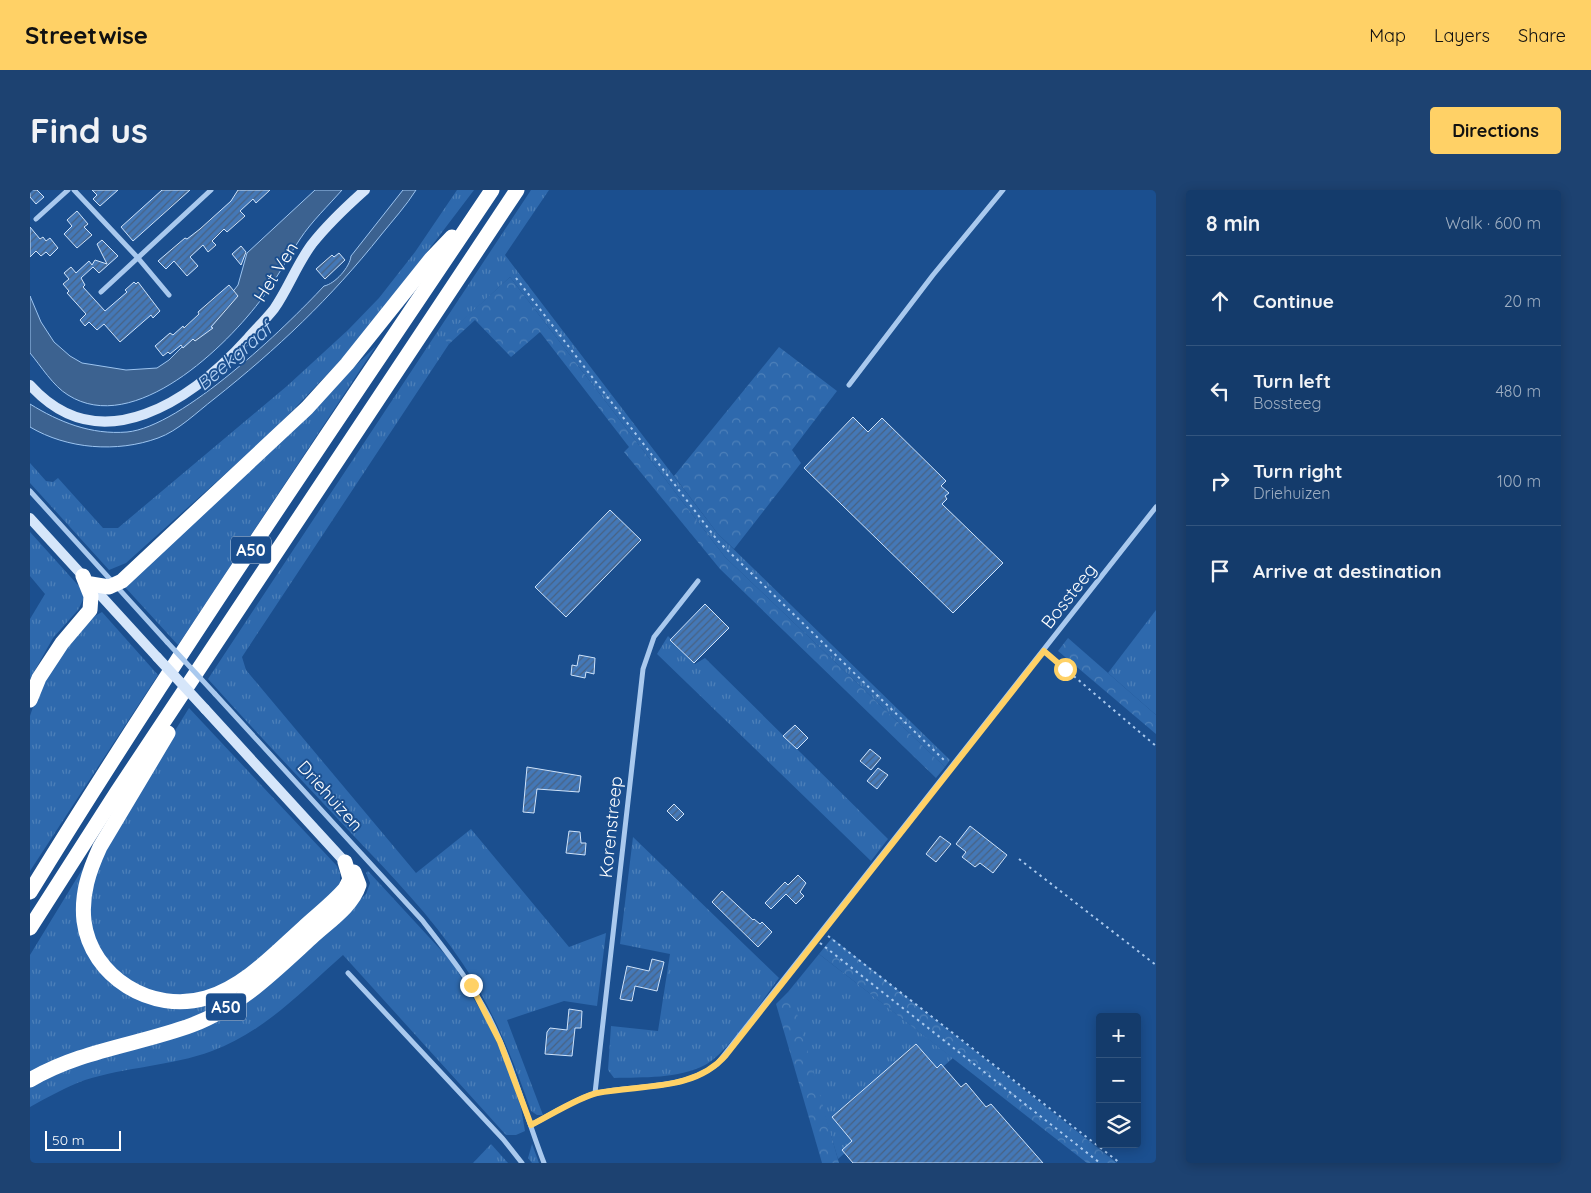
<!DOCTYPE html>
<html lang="en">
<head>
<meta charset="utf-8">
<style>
	body { margin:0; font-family:Quicksand,sans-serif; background:#1d4271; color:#f1f3f6 }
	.controls { position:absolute; right:15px; bottom:15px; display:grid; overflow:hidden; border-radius:5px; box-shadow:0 2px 12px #0003 }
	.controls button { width:45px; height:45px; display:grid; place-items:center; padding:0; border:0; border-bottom:1px solid #33557e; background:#143b6b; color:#f1f3f6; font:25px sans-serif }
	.scale { position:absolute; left:15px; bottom:12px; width:76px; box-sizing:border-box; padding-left:5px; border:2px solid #fff; border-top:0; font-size:14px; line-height:18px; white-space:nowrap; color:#fff; -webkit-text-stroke:4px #1b4f8f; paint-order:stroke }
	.stop { position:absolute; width:15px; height:15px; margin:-11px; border:4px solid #ffd166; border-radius:50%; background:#fff }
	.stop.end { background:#ffd166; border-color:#fff; box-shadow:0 1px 5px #0008 }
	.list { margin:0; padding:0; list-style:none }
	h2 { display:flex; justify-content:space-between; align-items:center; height:65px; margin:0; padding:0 20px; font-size:21px }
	h2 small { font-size:16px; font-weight:400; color:#9dadc1 }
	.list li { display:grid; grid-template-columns:32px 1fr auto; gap:15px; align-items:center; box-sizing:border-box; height:90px; padding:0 20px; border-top:1px solid #33557e }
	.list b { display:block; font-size:19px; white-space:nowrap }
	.list p { margin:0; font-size:16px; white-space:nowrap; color:#9dadc1 }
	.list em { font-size:16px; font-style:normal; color:#9dadc1 }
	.icon { flex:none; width:28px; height:28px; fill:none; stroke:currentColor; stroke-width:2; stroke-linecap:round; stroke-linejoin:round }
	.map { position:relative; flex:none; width:1126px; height:973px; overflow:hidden; border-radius:5px }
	header { display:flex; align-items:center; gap:30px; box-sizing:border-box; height:70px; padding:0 25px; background:#ffd166; color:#111 }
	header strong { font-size:24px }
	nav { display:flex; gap:28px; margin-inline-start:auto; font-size:18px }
	.intro { display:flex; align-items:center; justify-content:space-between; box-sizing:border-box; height:120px; padding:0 30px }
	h1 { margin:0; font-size:35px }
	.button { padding:12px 22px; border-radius:5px; background:#ffd166; color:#111; font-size:18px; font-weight:700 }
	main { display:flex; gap:30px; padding:0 30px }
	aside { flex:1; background:#143b6b; border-radius:5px; box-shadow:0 2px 12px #0003 }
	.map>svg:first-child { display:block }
	.grass { fill:url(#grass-tufts) }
	.forest { fill:url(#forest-crowns) }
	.water { fill:#3c6290; stroke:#9cc4f0 }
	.building { fill:url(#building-hatch); stroke:#cfe3fa }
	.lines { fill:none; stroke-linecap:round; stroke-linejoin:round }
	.path { stroke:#a9c9ee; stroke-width:2; stroke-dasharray:2.5 4; stroke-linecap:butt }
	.street { stroke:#a9c9ee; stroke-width:5 }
	.secondary { stroke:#d6e6fa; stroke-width:10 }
	.highway { stroke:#fff; stroke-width:15 }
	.street-bridge { stroke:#a9c9ee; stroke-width:5 }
	.secondary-bridge { stroke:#d6e6fa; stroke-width:10 }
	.route { stroke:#ffd166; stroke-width:6 }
	.labels { text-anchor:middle; stroke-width:4; stroke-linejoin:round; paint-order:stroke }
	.shield { fill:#1b4f8f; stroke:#bbcadd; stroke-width:1 }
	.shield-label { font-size:16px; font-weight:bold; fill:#fff }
	.street-label { font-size:18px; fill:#fff; stroke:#1b4f8f }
	.water-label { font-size:19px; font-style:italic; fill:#b5d3f5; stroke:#1b4f8f }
</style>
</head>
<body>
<header>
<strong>Streetwise</strong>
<nav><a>Map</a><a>Layers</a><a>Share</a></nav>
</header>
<div class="intro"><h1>Find us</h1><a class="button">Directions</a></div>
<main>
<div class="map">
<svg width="1126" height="973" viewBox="0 0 1126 973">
	<defs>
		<pattern id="grass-tufts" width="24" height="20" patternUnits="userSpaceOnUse" patternTransform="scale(1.25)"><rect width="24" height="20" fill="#2e69ad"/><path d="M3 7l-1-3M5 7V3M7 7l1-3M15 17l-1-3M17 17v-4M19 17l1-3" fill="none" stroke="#4d80b9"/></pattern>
		<pattern id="forest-crowns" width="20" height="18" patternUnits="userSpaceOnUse" patternTransform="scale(1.25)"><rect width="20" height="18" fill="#2e69ad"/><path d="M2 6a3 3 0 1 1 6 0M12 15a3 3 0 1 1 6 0" fill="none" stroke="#4d80b9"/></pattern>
		<pattern id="building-hatch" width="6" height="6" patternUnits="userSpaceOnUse" patternTransform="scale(1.25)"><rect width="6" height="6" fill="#4478b7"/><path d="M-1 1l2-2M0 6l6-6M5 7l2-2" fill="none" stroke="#486282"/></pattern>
	</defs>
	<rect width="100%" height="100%" fill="#1b4f8f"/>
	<!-- grass -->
	<g class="grass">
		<path d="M427,0H444L331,149L243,241L96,373L79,380L0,293V273L16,291L23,292L28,288L73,338H88L257,196L318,140L349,108L385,62Z"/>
		<path d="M501,0H519L475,65L688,344L920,570L915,577L695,367L480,87L414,148L419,154L212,467L216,480L386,683L441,639L539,757L576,743L567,816L534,811L477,830L513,925H507L501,921C483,869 463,819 433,774C401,726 361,685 322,644C274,593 225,541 178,489Z"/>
		<path d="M346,156L148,455L94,396Z"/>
		<path d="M0,342L56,404L48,420L23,448L0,489V429L15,404L0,386Z"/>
		<path d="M1126,420V525L1078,483Z"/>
		<path d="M72,422L128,485L0,681V526L9,499L23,472L63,427Z"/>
		<path d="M638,446L665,474L675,468L858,649L841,671L627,464Z"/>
		<path d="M159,518L307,676L310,683V695L233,769L180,803L133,807L92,788L66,756L58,720L64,686L91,628Z"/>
		<path d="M603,647L749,788C732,811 699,862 675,875C648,889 613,887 584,888L578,880L581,836L628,841L640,764L590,754Z"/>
		<path d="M64,660L52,742L112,810L209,798L212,803L174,825L0,886V765Z"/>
		<path d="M338,681L422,772L452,823L472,862L491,918L495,941L486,945H476L313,765C272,801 234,842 182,861C141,876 96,877 55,890C36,897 18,907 0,917V895L34,878L165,838L303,735L336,704L340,693L336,683Z"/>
		<path d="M789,764L923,868L808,969L758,802Z"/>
		<path d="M461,954L478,973H443Z"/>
		<path d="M502,954L509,973H502L498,968Z"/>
	</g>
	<!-- forest -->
	<g class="forest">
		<path d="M480,87L695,367L915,577L906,588L690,379L594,262L599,257L510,142L481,167L445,130L419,154L413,148Z"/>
		<path d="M749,157L807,201L762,260L771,273L704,359L688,344L644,286Z"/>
		<path d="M1038,448L1126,525V544L1028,461Z"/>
		<path d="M802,748L1087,973H1057L789,764Z"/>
		<path d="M758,802L762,806L809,973H792L746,814Z"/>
	</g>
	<!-- water -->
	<g class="water">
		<path d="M285,0H312C298,16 282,31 270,49C257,68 247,89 233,107C197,156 104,247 38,205C23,196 11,176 0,163V106L11,132L24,152L40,166L52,173L96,180L127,178L139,170L188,121L208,95L217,63Z"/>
		<path d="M373,0H386C376,16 363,30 351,45C301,108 247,159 184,209C167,222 148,241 128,248C87,263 37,259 0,237V214C29,232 61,245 97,242C152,237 256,137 294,96C305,94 320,77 321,66Z"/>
	</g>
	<!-- building -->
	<g class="building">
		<path d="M0,0H7L14,7L6,14L0,7Z"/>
		<path d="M62,0H88L70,16L63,9L67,5Z"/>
		<path d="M132,0H160L103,51L91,37Z"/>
		<path d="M208,0H240L226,13L223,9L210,21L215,26L197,42L194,39L182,51L186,55L178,62L173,55L160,67L168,76L157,86L144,71L136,79L128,71L155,48L157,49L170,39L201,11Z"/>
		<path d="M47,21L58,34L54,37L62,45L47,58L34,44L42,36L37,30Z"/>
		<path d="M0,37L10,49L13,47L16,51L20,48L28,58L20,66L16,62L11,66L6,61L0,67Z"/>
		<path d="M72,50L88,66L69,83L63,77L51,88L55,95L53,97L75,121L97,102L95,100L104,92L106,94L108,92L130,121L123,128L121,125L90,152L74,134L67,140L59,132L55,136L50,130L56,124L37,103L39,101L33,94L39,89L34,83L41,77L46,83L59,71L62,75L65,70L77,74L67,54Z"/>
		<path d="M211,56L216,62L211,75L202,64Z"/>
		<path d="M309,63L315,70L295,89L286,79L302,65L304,67Z"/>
		<path d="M199,95L208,106L181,137L183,138L165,151L163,149L153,158L151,155L140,164L138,162L133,166L125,156L140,143L143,145L153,136L154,138L169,124L168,122Z"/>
		<path d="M823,227L838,242L852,228L916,291L911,296L919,303L915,306L917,309L912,314L973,373L923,423L774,278Z"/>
		<path d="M580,320L611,350L536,427L505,397Z"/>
		<path d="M675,414L699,438L664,473L640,450Z"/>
		<path d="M549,465L565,468L564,484L556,482L555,488L541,485L542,475L547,476Z"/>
		<path d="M765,535L778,548L767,559L753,546Z"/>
		<path d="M840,559L851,568L841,580L830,571Z"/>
		<path d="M497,577L551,586L549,602L507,599L504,623L493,622Z"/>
		<path d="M848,578L858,585L847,599L837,591Z"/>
		<path d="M644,614L654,624L647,631L637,621Z"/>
		<path d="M940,636L977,665L963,683L950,673L945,677L932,667L936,662L926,654Z"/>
		<path d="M539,641L550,642L551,653H556L555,665L536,663Z"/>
		<path d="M910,646L921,654L906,672L896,664Z"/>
		<path d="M768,685L776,693L770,702L774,706L766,714L756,704L741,719L735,713L755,692L758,695Z"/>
		<path d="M692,701L723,730L724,729L730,734L732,732L742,742L728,757L682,712Z"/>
		<path d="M622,769L634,772L627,801L605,796L602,811L590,809L597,776L619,781Z"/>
		<path d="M539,819L552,821L551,838H545L542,866L515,864L517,842L520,838L537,840Z"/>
		<path d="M886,854L907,878L911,874L931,897L936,893L956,917L961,914L1013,973H823L812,960L822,951L802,927Z"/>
	</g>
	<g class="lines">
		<!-- path -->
		<g class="path">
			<path d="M486,88L688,351L916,572"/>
			<path d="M1019,465L1126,556"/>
			<path d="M989,669L1126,775"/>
			<path d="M798,746L1090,973"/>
			<path d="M790,753L1070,973"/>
		</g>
		<!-- street -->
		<g class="street">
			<path d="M44,0L108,68L139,105"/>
			<path d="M6,29L38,0"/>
			<path d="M71,102L181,0"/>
			<path d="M819,195L903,85L973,0"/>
			<path d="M0,301L137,452"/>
			<path d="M185,504L392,730C416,761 441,792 459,827C483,874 495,924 514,973"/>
			<path d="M318,783L473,949L492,973"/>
			<path d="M565,903L613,479L624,447L668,391"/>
			<path d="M501,935C519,926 548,907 567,903C607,894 653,901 687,874L1126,317"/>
		</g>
		<!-- secondary -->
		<g class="secondary">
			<path d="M0,195C71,274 163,209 218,148C227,138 236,129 244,119C258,99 267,74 282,54C297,35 317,16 335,0"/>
			<path d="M0,328L127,467"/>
			<path d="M175,519L315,672"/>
		</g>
		<!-- highway -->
		<g class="highway">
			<path d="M61,394L79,397L92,391L277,218L317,174L401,69L422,47"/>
			<path d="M0,510L9,488L32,453L60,420L61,406L53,386"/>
			<path d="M138,543L70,657C59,681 51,704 54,731C61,787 122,824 176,808C214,797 244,764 273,738C287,725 303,713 315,699L320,689L315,672"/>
			<path d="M0,702C147,463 306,233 462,0"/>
			<path d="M0,738L87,602L487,0"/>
			<path d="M0,890C51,860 108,855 162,835C208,818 246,780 281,748C298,732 322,717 329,695L324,682"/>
		</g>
		<!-- street-bridge -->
		<path class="street-bridge" d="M137,452L185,504"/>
		<!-- secondary-bridge -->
		<path class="secondary-bridge" d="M127,467L175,519"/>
	</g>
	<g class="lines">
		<!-- route -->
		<path class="route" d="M441,795L470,852L501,935C519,926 549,907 567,903C611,894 664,902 696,865L1014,461L1035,479"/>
	</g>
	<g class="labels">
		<!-- shield labels -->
		<g class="shield">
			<rect x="201" y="346.5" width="40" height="27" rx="4"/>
			<rect x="176" y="803.5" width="40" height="27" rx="4"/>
		</g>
		<g class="shield-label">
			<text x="221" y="366">A50</text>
			<text x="196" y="823">A50</text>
		</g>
		<!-- street labels -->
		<g class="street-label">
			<text transform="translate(246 82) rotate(-58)" y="6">Het Ven</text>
			<text transform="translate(1039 406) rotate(-52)" y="6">Bossteeg</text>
			<text transform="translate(300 606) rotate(48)" y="6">Driehuizen</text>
			<text transform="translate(581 637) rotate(-84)" y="6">Korenstreep</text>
		</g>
		<!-- water labels -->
		<g class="water-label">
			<text transform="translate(204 166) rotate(-41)" y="7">Beekgraaf</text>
		</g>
	</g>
</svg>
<div class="controls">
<button>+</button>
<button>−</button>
<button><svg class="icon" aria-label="layers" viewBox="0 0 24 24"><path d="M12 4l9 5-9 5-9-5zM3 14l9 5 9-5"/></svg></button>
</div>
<div class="scale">50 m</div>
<div class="stop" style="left:1035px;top:479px"></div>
<div class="stop end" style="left:441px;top:795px"></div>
</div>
<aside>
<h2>8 min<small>Walk · 600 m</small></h2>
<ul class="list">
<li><svg class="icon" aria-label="ahead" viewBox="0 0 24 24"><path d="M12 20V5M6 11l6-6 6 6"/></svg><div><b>Continue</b></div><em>20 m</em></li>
<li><svg class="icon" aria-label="left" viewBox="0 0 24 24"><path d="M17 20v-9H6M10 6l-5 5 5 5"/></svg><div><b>Turn left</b><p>Bossteeg</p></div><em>480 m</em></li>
<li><svg class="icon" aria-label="right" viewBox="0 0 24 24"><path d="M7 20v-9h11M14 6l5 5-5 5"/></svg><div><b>Turn right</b><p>Driehuizen</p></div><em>100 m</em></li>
<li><svg class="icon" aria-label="arrive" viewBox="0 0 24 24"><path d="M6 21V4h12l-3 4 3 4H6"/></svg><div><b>Arrive at destination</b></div></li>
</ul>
</aside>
</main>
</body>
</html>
